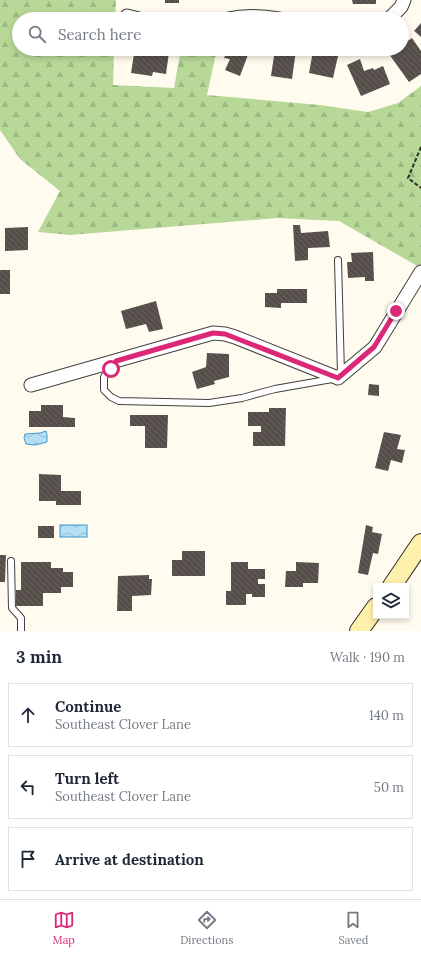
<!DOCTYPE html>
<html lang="en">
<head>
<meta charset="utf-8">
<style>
	body { margin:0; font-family:Lora,serif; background:#f6f6f7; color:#1f2937 }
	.controls { position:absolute; right:12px; bottom:12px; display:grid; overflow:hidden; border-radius:0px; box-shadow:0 2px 6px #0003 }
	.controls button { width:36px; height:36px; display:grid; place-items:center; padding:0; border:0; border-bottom:1px solid #e0e1e3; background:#fff; color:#1f2937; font:20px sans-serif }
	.stop { position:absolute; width:12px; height:12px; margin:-9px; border:3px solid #db2777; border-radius:50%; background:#fff }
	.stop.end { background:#db2777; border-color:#fff; box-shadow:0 1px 4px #0008 }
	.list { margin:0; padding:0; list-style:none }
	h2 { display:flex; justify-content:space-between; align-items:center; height:52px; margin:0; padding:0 16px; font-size:17px }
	h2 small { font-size:13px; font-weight:400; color:#747a83 }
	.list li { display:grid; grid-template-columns:26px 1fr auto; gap:12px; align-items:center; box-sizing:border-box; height:64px; margin:0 8px 8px; padding:0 8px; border:1px solid #e0e1e3; border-radius:0px }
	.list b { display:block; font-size:15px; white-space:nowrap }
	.list p { margin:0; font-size:13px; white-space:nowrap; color:#747a83 }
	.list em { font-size:13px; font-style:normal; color:#747a83 }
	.icon { flex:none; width:22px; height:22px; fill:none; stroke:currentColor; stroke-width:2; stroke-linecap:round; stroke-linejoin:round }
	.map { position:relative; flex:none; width:421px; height:631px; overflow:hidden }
	.search { position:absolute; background:#fff; box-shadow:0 2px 6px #0003; left:12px; right:12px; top:12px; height:44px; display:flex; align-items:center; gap:10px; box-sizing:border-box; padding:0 14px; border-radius:22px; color:#747a83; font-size:15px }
	.sheet { height:268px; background:#fff }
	nav { display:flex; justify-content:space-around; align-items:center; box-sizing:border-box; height:56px; border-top:1px solid #e0e1e3; background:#fff; font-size:11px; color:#747a83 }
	nav a { display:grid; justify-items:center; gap:2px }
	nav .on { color:#db2777 }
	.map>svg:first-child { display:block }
	.forest { fill:url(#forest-firs) }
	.water { fill:url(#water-waves); stroke:#3d98ca }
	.building { fill:url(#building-back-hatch) }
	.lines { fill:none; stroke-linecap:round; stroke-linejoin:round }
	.service-casing { stroke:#404040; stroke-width:8 }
	.minor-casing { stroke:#404040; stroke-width:15 }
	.secondary-casing { stroke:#2f2f2f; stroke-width:20 }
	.path { stroke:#2f2f2f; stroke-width:2; stroke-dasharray:4 2; stroke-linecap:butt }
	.service { stroke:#fff; stroke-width:6 }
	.minor { stroke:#fff; stroke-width:13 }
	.secondary { stroke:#fdf0ab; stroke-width:18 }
	.route { stroke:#db2777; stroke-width:5 }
</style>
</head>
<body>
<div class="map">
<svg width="421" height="631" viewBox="0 0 421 631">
	<defs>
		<pattern id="forest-firs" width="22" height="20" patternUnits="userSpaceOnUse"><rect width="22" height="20" fill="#b8d898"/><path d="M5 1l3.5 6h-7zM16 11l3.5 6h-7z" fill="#9db882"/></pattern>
		<pattern id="water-waves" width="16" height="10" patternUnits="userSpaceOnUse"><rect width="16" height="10" fill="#b4dff4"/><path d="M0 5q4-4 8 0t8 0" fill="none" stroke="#9abed0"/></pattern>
		<pattern id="building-back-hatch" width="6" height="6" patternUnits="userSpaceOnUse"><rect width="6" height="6" fill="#564e4a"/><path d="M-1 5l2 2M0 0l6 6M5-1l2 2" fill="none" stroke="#696360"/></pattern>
	</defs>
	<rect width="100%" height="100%" fill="#fffbee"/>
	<!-- forest -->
	<path class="forest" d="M0,0H116L115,19H19V49H114L113,85L174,88L181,49H217L207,95L320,105L368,112L398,103L421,86V264L419,267L339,221L277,218L70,235L38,232L60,191L20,159L0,130Z"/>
	<!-- water -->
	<g class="water">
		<path d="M46,431L47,435V442L35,445L26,444L24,438L25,434L40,433Z"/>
		<rect x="60" y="525" width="27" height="12"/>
	</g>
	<!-- building -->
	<g class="building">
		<rect x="165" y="0" width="14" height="3"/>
		<path d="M352,0H376V4H353Z"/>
		<path d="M421,23V37L414,31Z"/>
		<path d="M412,38L421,51V74L409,82L389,54L396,49H402V45Z"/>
		<path d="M136,49H168L167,52H169L166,74L153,72L152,76L131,73L134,54H135Z"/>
		<path d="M228,49H241L249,52L240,76L225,70L230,59L224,58Z"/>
		<path d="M275,49L296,50L292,79L271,76Z"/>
		<path d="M313,51L338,56L333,78L309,73Z"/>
		<path d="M360,59L364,71L373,68L374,70L383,66L390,84L361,96L347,65Z"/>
		<path d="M293,225H300L301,233L328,231L330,247L308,248V260L295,261Z"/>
		<path d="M28,227V250L5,251V228Z"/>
		<path d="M373,252L374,281H365V277L348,278L347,262H352L351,253Z"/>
		<rect x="0" y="270" width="10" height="24"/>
		<path d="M277,289H307V303H281V308L265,307V293H277Z"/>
		<path d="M156,301L163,329L149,332L146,324L126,329L121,311Z"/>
		<path d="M207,353L229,354V377L214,381L215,384L197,389L192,372L206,367Z"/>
		<path d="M369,384L379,385V396L368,395Z"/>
		<path d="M41,405H63V417L75,418V427H29V411H41Z"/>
		<path d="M269,408H286L285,446H253V432H261V426H248V412H269Z"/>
		<path d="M130,415H168L167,448H145V426H130Z"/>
		<path d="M384,432L401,435L397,449L405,450L402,463L391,460L388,471L375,468Z"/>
		<path d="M39,474L61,475V491H81V505H56V501H39Z"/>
		<path d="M366,525L373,527L372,532L382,534L378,554L373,553L368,575L358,573Z"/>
		<rect x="38" y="526" width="16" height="12"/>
		<path d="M182,551H205V576H172V560H182Z"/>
		<path d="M0,555H6L5,582H0Z"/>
		<path d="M21,562H51V568H63V572H73V587H61V593H43V606H16V590H21Z"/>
		<path d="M231,562H248V569H265V579H258V584H265V597H252V594H246V605H226V591H231Z"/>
		<path d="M296,562L319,563L318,583H303V587H285L286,571H296Z"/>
		<path d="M149,575V579H152L151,595L132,596V611H117L118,576Z"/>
	</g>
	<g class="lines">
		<defs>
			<g id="service">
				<path d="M338,260L341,374"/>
				<path d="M115,362L104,377V390L111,397L119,401L209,403L242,398L275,389L332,379"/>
				<path d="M11,561L12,608L21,618V631"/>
			</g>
			<g id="minor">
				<path d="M127,16L139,19"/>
				<path d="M228,19C246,15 261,16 279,19"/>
				<path d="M389,19L401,7L404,0"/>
				<path d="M31,385L213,333L225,334L235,337L338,378L375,347L421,272"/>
			</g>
			<g id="secondary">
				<path d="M392,586L421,543"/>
				<path d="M359,631L376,607"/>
			</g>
		</defs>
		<!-- service casing -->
		<use href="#service" class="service-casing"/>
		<!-- minor casing -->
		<use href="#minor" class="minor-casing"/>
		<!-- secondary casing -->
		<use href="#secondary" class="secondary-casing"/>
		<!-- path -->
		<path class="path" d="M421,147L408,178L421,188"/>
		<!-- service -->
		<use href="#service" class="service"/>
		<!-- minor -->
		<use href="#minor" class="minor"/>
		<!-- secondary -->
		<use href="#secondary" class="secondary"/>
	</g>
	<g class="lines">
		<!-- route -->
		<path class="route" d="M111,369L116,361L213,333L225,334L338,378L374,347L396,311"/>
	</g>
</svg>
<div class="controls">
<button><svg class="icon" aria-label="layers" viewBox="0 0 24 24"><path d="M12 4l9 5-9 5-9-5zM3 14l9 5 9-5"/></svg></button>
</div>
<div class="stop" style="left:111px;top:369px"></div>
<div class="stop end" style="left:396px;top:311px"></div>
<div class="search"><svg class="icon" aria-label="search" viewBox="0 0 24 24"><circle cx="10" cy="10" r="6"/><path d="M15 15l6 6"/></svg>Search here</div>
</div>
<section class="sheet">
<h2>3 min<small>Walk · 190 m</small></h2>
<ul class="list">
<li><svg class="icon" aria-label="ahead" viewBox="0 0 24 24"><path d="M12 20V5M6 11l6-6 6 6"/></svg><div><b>Continue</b><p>Southeast Clover Lane</p></div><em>140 m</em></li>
<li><svg class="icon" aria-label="left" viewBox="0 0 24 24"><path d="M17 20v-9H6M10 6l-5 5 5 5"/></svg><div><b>Turn left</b><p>Southeast Clover Lane</p></div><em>50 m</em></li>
<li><svg class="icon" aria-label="arrive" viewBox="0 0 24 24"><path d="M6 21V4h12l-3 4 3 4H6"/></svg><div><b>Arrive at destination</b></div></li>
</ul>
</section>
<nav>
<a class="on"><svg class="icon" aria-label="map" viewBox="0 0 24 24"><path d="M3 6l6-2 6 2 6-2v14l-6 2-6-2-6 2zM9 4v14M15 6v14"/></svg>Map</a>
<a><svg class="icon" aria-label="directions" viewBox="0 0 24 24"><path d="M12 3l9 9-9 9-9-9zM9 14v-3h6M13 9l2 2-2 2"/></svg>Directions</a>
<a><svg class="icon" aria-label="saved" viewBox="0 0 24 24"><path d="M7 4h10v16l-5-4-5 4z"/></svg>Saved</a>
</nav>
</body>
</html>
